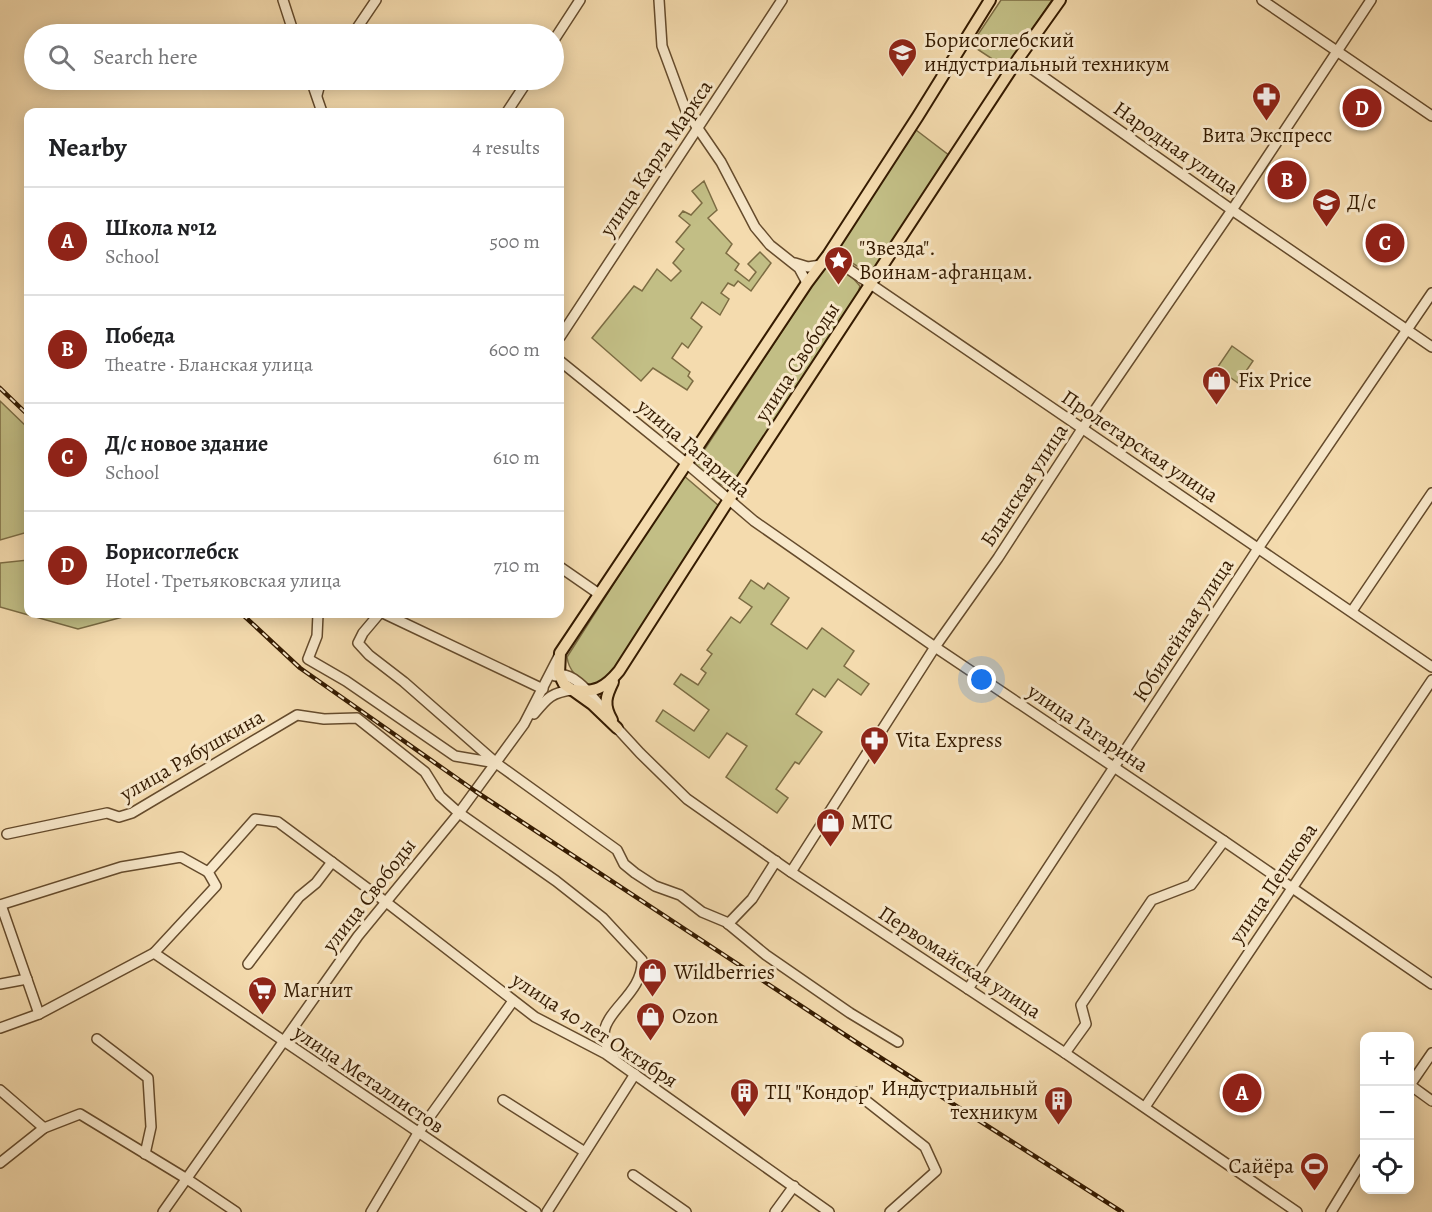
<!DOCTYPE html>
<html lang="en">
<head>
<meta charset="utf-8">
<style>
	body { margin:0; font-family:Alegreya,serif; background:#f6f6f6; color:#202124 }
	.controls { position:absolute; right:18px; bottom:18px; display:grid; overflow:hidden; border-radius:12px; box-shadow:0 3px 15px #0003 }
	.controls button { width:54px; height:54px; display:grid; place-items:center; padding:0; border:0; border-bottom:2px solid #e0e0e0; background:#fff; color:#202124; font:30px sans-serif }
	.you { position:absolute; left:982px; top:680px; width:21px; height:21px; margin:-15px; border:4px solid #fff; border-radius:50%; background:#1a73e8; box-shadow:0 0 0 9px #1a73e833 }
	.badge { display:grid; place-items:center; width:39px; height:39px; border-radius:50%; background:#8f2418; color:#fff; font-size:20px; font-weight:700 }
	.pin { position:absolute; translate:-50% -50%; border:3px solid #fff; box-shadow:0 2px 6px #0006 }
	.list { margin:0; padding:0; list-style:none }
	h2 { display:flex; justify-content:space-between; align-items:center; height:78px; margin:0; padding:0 24px; font-size:26px }
	h2 small { font-size:20px; font-weight:400; color:#757577 }
	.list li { display:grid; grid-template-columns:39px 1fr auto; gap:18px; align-items:center; box-sizing:border-box; height:108px; padding:0 24px; border-top:2px solid #e0e0e0 }
	.list b { display:block; font-size:22px; white-space:nowrap }
	.list p { margin:0; font-size:20px; white-space:nowrap; color:#757577 }
	.list em { font-size:20px; font-style:normal; color:#757577 }
	.icon { flex:none; width:33px; height:33px; fill:none; stroke:currentColor; stroke-width:2; stroke-linecap:round; stroke-linejoin:round }
	.map { position:relative; flex:none; width:1432px; height:1212px; overflow:hidden }
	.search { position:absolute; background:#fff; box-shadow:0 3px 15px #0003; left:24px; top:24px; width:540px; height:66px; display:flex; align-items:center; gap:15px; box-sizing:border-box; padding:0 21px; border-radius:33px; color:#757577; font-size:22px }
	.panel { position:absolute; background:#fff; box-shadow:0 3px 15px #0003; left:24px; top:108px; width:540px; height:510px; border-radius:12px }
	.map>svg:first-child { display:block }
	.green { fill:#c2be85; stroke:#7c6c43; stroke-width:1.5 }
	.lines { fill:none; stroke-linecap:round; stroke-linejoin:round }
	.minor-casing { stroke:#654b2c; stroke-width:12 }
	.major-casing { stroke:#351b01; stroke-width:14 }
	.minor { stroke:#f8e8ca; stroke-width:9 }
	.major { stroke:#f4dbae; stroke-width:10 }
	.rail-casing { stroke:#351b01; stroke-width:4.5 }
	.rail { stroke:#f8e8ca; stroke-width:2; stroke-dasharray:7; stroke-linecap:butt }
	.labels { text-anchor:middle; stroke-width:6; stroke-linejoin:round; paint-order:stroke }
	.poi-label { font-size:21px; fill:#351b01; stroke:#f8e8ca; text-anchor:start }
	.street-label { font-size:21px; fill:#351b01; stroke:#f8e8ca }
</style>
</head>
<body>
<div class="map">
<svg width="1432" height="1212" viewBox="0 0 1432 1212">
	<rect width="100%" height="100%" fill="#f4dbae"/>
	<filter id="stains"><feTurbulence type="fractalNoise" baseFrequency=".00333" numOctaves="4"/><feColorMatrix values="0 0 0 0 .2 0 0 0 0 .09 0 0 0 0 .02 0 0 0 .5 -.17"/></filter>
	<radialGradient id="worn" r=".72"><stop offset=".6" stop-color="#630" stop-opacity="0"/><stop offset="1" stop-color="#630" stop-opacity=".3"/></radialGradient>
	<!-- green -->
	<g class="green">
		<path d="M1001,0H1052L1006,68L971,45Z"/>
		<path d="M916,130L950,156L874,271L868,273L838,254V248Z"/>
		<path d="M704,181L717,210L708,218L732,244L726,253L739,264L735,270L749,281L756,272L748,264L760,252L771,263L751,291L738,281L734,286L728,283L721,293L729,299L720,315L702,302L691,318L702,327L688,348L682,343L672,358L690,372L688,376L693,381L687,390L653,368L641,381L592,338L634,286L642,291L657,269L671,281L681,271L673,263L684,249L676,242L690,225L679,216L683,211L691,215L702,203L692,191Z"/>
		<path d="M828,267C840,267 853,277 860,286L857,297L742,472L729,487L712,481L695,464L821,272Z"/>
		<path d="M1232,346L1253,361L1238,383L1217,368Z"/>
		<path d="M0,401L28,428V532L0,540Z"/>
		<path d="M683,475L719,506L608,680L592,687C580,679 569,673 567,657Z"/>
		<path d="M28,560V614H134L78,629L0,607V563Z"/>
		<path d="M751,580L764,589L768,583L789,598L771,624L807,649L822,628L854,651L844,666L869,684L861,695L838,679L825,697L813,689L796,714L822,732L799,764L795,762L776,789L788,798L777,813L726,777L747,746L727,733L709,758L656,721L663,710L694,731L709,710L674,684L681,674L698,685L706,673L701,669L712,654L707,650L731,617L740,623L752,607L739,598Z"/>
	</g>
	<g class="lines">
		<defs>
			<g id="minor">
				<path d="M283,0L294,34"/>
				<path d="M659,0L662,46L686,111L721,162L755,227L770,245L799,268L807,283"/>
				<path d="M1262,0L1432,116"/>
				<path d="M353,34L376,0"/>
				<path d="M554,40L580,0"/>
				<path d="M1018,59L1232,210L1432,347"/>
				<path d="M311,80L322,112"/>
				<path d="M317,95L321,80"/>
				<path d="M507,112L528,80"/>
				<path d="M828,255L1432,667"/>
				<path d="M795,263L808,267L821,265"/>
				<path d="M560,337L782,0"/>
				<path d="M560,361L686,463L754,521L935,647L1224,841L1432,984"/>
				<path d="M560,567L599,594"/>
				<path d="M1352,611L1432,493"/>
				<path d="M318,614L317,636L308,659L346,681L455,756L496,763L617,850L624,864L635,873L655,886L680,895L702,912L726,922L766,955L850,1013L898,1042"/>
				<path d="M379,614L363,633L358,643L369,655L404,682L494,761"/>
				<path d="M385,614L543,689"/>
				<path d="M555,676C573,669 592,696 602,708"/>
				<path d="M534,714C547,698 552,692 573,690"/>
				<path d="M617,728L640,753L687,799L791,872L1065,1053L1297,1212"/>
				<path d="M7,834L107,813L119,817L132,813L297,715L324,719L357,718L425,772L440,796L459,813L556,881L603,918L642,960C644,1002 580,1018 614,1057"/>
				<path d="M791,872L935,647L998,558L1082,429L1232,210L1371,0"/>
				<path d="M0,905L121,867L181,857L208,872"/>
				<path d="M1,905L39,1014"/>
				<path d="M728,924L752,899L776,861"/>
				<path d="M154,953L536,1212"/>
				<path d="M248,964L299,897L316,883L332,862"/>
				<path d="M0,984L27,979"/>
				<path d="M968,989L1259,547L1432,293"/>
				<path d="M0,1028L39,1014L154,953L216,886L208,872L255,819L278,822L386,902L535,1017L606,1054L829,1212"/>
				<path d="M97,1039L148,1078L151,1127L145,1154"/>
				<path d="M1065,1053L1086,1024L1081,1005L1152,900L1191,885L1224,841"/>
				<path d="M1410,1085L1432,1053"/>
				<path d="M1410,1085L1432,1101"/>
				<path d="M0,1090L44,1128L80,1114L187,1179L236,1212"/>
				<path d="M855,1092L925,1147L936,1171L890,1212"/>
				<path d="M503,1100L585,1152"/>
				<path d="M1145,1107L1432,680"/>
				<path d="M0,1163L44,1128"/>
				<path d="M633,1175L686,1212"/>
				<path d="M163,1212L358,936L459,813L524,724L558,658"/>
				<path d="M371,1212L418,1133L513,1001"/>
				<path d="M547,1212L635,1074"/>
				<path d="M775,1212L794,1186"/>
				<path d="M1331,1212L1364,1158"/>
			</g>
			<g id="major">
				<path d="M573,690C595,693 605,688 619,671L728,501L1018,59L1060,0"/>
				<path d="M612,720C603,705 606,696 613,682"/>
				<path d="M617,728L592,704L564,684L559,674L560,653L807,283L828,255L918,116L990,0"/>
			</g>
		</defs>
		<!-- minor casing -->
		<use href="#minor" class="minor-casing"/>
		<!-- major casing -->
		<use href="#major" class="major-casing"/>
		<!-- minor -->
		<use href="#minor" class="minor"/>
		<!-- major -->
		<use href="#major" class="major"/>
		<defs>
			<g id="rail">
				<path d="M0,388L28,415"/>
				<path d="M242,614L300,668L475,791L856,1042L1122,1212"/>
			</g>
		</defs>
		<!-- rail casing -->
		<use href="#rail" class="rail-casing"/>
		<!-- rail -->
		<use href="#rail" class="rail"/>
	</g>
	<!-- icons -->
	<defs>
		<symbol id="school-pin" viewBox="-11 -11 22 30"><path d="M0 17L-7.5 6A9.5 9.5 0 1 1 7.5 6Z" fill="#8f2418" stroke="#f8e8ca"/><path d="M0-5L7-2L0 1L-7-2ZM-4 1L0 2.5L4 1V4Q0 6-4 4Z" fill="#fff"/></symbol>
		<symbol id="pharmacy-pin" viewBox="-11 -11 22 30"><path d="M0 17L-7.5 6A9.5 9.5 0 1 1 7.5 6Z" fill="#8f2418" stroke="#f8e8ca"/><path d="M-2-6h4v4h4v4h-4v4h-4v-4h-4v-4h4Z" fill="#fff"/></symbol>
		<symbol id="sight-pin" viewBox="-11 -11 22 30"><path d="M0 17L-7.5 6A9.5 9.5 0 1 1 7.5 6Z" fill="#8f2418" stroke="#f8e8ca"/><path d="M0-6L1.8-2.2L6-1.7L2.9 1.2L3.7 5.4L0 3.3L-3.7 5.4L-2.9 1.2L-6-1.7L-1.8-2.2Z" fill="#fff"/></symbol>
		<symbol id="shop-pin" viewBox="-11 -11 22 30"><path d="M0 17L-7.5 6A9.5 9.5 0 1 1 7.5 6Z" fill="#8f2418" stroke="#f8e8ca"/><path d="M-5-2.5h2.3a2.7 3.5 0 0 1 5.4 0H5L5.5 6h-11ZM-1.5-2.5h3a1.5 2.3 0 0 0-3 0Z" fill="#fff"/></symbol>
		<symbol id="supermarket-pin" viewBox="-11 -11 22 30"><path d="M0 17L-7.5 6A9.5 9.5 0 1 1 7.5 6Z" fill="#8f2418" stroke="#f8e8ca"/><path d="M-6-5.5h2.5l.6 2H6L4.5 2H-2.5L-4.4-4H-6ZM-1.5 3.2a1.3 1.3 0 1 0 .1 0ZM3 3.2a1.3 1.3 0 1 0 .1 0Z" fill="#fff"/></symbol>
		<symbol id="building-pin" viewBox="-11 -11 22 30"><path d="M0 17L-7.5 6A9.5 9.5 0 1 1 7.5 6Z" fill="#8f2418" stroke="#f8e8ca"/><path d="M-4-6H4V6H1V3H-1V6H-4ZM-2.5-4.3h1.7v1.8h-1.7ZM.8-4.3h1.7v1.8H.8ZM-2.5-1h1.7V.8h-1.7ZM.8-1h1.7V.8H.8Z" fill="#fff"/></symbol>
		<symbol id="stadium-pin" viewBox="-11 -11 22 30"><path d="M0 17L-7.5 6A9.5 9.5 0 1 1 7.5 6Z" fill="#8f2418" stroke="#f8e8ca"/><path d="M0-5a6.5 5 0 1 0 0 10a6.5 5 0 1 0 0-10ZM-3.5-1.8h7v3.6h-7Z" fill="#fff"/></symbol>
	</defs>
	<g fill-rule="evenodd">
		<use href="#school-pin" x="886" y="36" width="33" height="45"/>
		<use href="#pharmacy-pin" x="1250" y="80" width="33" height="45"/>
		<use href="#school-pin" x="1310" y="186" width="33" height="45"/>
		<use href="#sight-pin" x="822" y="244" width="33" height="45"/>
		<use href="#shop-pin" x="1200" y="364" width="33" height="45"/>
		<use href="#pharmacy-pin" x="858" y="724" width="33" height="45"/>
		<use href="#shop-pin" x="814" y="806" width="33" height="45"/>
		<use href="#shop-pin" x="636" y="956" width="33" height="45"/>
		<use href="#supermarket-pin" x="246" y="974" width="33" height="45"/>
		<use href="#shop-pin" x="634" y="1000" width="33" height="45"/>
		<use href="#building-pin" x="728" y="1076" width="33" height="45"/>
		<use href="#building-pin" x="1042" y="1084" width="33" height="45"/>
		<use href="#stadium-pin" x="1298" y="1150" width="33" height="45"/>
	</g>
	<g class="labels">
		<!-- poi labels -->
		<g class="poi-label">
			<text x="924" y="47">Борисоглебский<tspan x="924" dy="24">индустриальный техникум</tspan></text>
			<text x="1267" y="142" text-anchor="middle">Вита Экспресс</text>
			<text x="1347" y="209">Д/с</text>
			<text x="859" y="255">"Звезда".<tspan x="859" dy="24">Воинам-афганцам.</tspan></text>
			<text x="1238" y="387">Fix Price</text>
			<text x="896" y="747">Vita Express</text>
			<text x="851" y="829">МТС</text>
			<text x="674" y="979">Wildberries</text>
			<text x="283" y="997">Магнит</text>
			<text x="672" y="1023">Ozon</text>
			<text x="1038" y="1095" text-anchor="end">Индустриальный<tspan x="1038" dy="24">техникум</tspan></text>
			<text x="765" y="1099">ТЦ "Кондор"</text>
			<text x="1294" y="1173" text-anchor="end">Сайёра</text>
		</g>
		<!-- street labels -->
		<g class="street-label">
			<text transform="translate(1176 148) rotate(35)" y="7">Народная улица</text>
			<text transform="translate(656 158) rotate(-56)" y="7">улица Карла Маркса</text>
			<text transform="translate(797 362) rotate(-57)" y="7">улица Свободы</text>
			<text transform="translate(1140 446) rotate(34)" y="7">Пролетарская улица</text>
			<text transform="translate(694 448) rotate(40)" y="7">улица Гагарина</text>
			<text transform="translate(1024 485) rotate(-57)" y="7">Бланская улица</text>
			<text transform="translate(1183 630) rotate(-57)" y="7">Юбилейная улица</text>
			<text transform="translate(1088 728) rotate(34)" y="7">улица Гагарина</text>
			<text transform="translate(192 755) rotate(-30)" y="7">улица Рябушкина</text>
			<text transform="translate(1273 883) rotate(-56)" y="7">улица Пешкова</text>
			<text transform="translate(369 895) rotate(-52)" y="7">улица Свободы</text>
			<text transform="translate(960 962) rotate(33)" y="7">Первомайская улица</text>
			<text transform="translate(595 1030) rotate(33)" y="7">улица 40 лет Октября</text>
			<text transform="translate(369 1079) rotate(34)" y="7">улица Металлистов</text>
		</g>
	</g>
	<rect width="100%" height="100%" filter="url(#stains)"/>
	<rect width="100%" height="100%" fill="url(#worn)"/>
</svg>
<div class="controls">
<button>+</button>
<button>−</button>
<button><svg class="icon" aria-label="locate" viewBox="0 0 24 24"><circle cx="12" cy="12" r="6"/><path d="M12 2v4M12 18v4M2 12h4M18 12h4"/></svg></button>
</div>
<div class="you"></div>
<div class="pin badge" style="left:1242px;top:1093px">A</div>
<div class="pin badge" style="left:1287px;top:180px">B</div>
<div class="pin badge" style="left:1385px;top:243px">C</div>
<div class="pin badge" style="left:1362px;top:108px">D</div>
<div class="search"><svg class="icon" aria-label="search" viewBox="0 0 24 24"><circle cx="10" cy="10" r="6"/><path d="M15 15l6 6"/></svg>Search here</div>
<section class="panel">
<h2>Nearby<small>4 results</small></h2>
<ul class="list">
<li><span class="badge">A</span><div><b>Школа №12</b><p>School</p></div><em>500 m</em></li>
<li><span class="badge">B</span><div><b>Победа</b><p>Theatre · Бланская улица</p></div><em>600 m</em></li>
<li><span class="badge">C</span><div><b>Д/с новое здание</b><p>School</p></div><em>610 m</em></li>
<li><span class="badge">D</span><div><b>Борисоглебск</b><p>Hotel · Третьяковская улица</p></div><em>710 m</em></li>
</ul>
</section>
</div>
</body>
</html>
